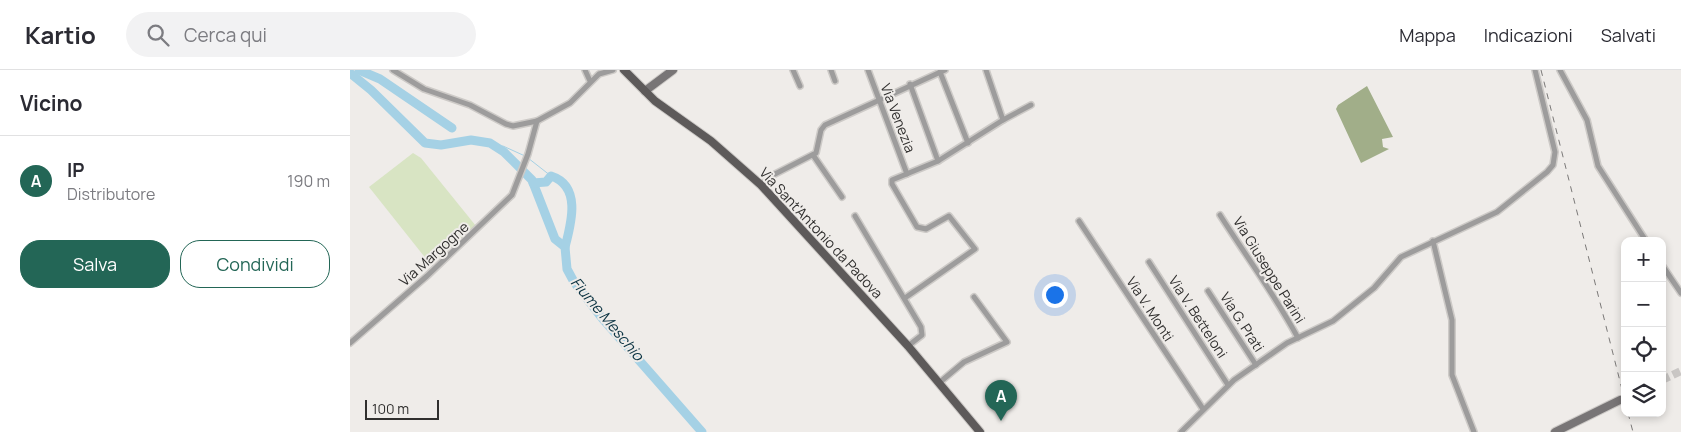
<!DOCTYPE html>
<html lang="it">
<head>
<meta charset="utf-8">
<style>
	body { margin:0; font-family:Manrope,sans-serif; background:#f2f2f3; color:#2b2b33 }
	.controls { position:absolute; right:15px; bottom:15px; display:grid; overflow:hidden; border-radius:10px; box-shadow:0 2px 8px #0003 }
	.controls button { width:45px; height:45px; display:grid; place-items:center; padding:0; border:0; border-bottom:1px solid #e1e1e2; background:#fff; color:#2b2b33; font:25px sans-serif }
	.scale { position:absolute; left:15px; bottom:12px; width:74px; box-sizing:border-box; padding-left:5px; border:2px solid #302f2e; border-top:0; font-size:14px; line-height:18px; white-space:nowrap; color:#302f2e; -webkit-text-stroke:4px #efece9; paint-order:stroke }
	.you { position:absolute; left:704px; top:224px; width:18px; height:18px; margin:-12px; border:4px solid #fff; border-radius:50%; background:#1a73e8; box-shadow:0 0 0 8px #1a73e833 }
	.badge { display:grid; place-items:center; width:32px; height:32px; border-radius:50%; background:#236656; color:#fff; font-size:16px; font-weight:700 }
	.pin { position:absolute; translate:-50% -41px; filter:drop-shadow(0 1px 2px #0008) }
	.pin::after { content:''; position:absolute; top:26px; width:18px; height:15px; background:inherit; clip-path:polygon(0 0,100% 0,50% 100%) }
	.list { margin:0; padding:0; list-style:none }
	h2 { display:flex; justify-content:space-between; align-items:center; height:65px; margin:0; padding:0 20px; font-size:21px }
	h2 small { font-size:16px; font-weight:400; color:#7c7c81 }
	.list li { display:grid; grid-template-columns:32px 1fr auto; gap:15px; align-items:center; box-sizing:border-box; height:90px; padding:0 20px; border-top:1px solid #e1e1e2 }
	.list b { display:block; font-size:19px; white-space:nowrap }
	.list p { margin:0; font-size:16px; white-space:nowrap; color:#7c7c81 }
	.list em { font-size:16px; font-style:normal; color:#7c7c81 }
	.actions { display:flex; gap:10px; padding:15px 20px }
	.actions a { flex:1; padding:11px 0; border:1px solid #236656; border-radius:20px; text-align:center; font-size:18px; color:#236656 }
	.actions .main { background:#236656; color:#fff }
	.icon { flex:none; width:28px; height:28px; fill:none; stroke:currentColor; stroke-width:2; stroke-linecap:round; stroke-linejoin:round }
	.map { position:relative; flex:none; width:1331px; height:362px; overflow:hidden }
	header { display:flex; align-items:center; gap:30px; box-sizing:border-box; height:70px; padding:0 25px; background:#fff; border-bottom:1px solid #e1e1e2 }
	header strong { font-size:24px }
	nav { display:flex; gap:28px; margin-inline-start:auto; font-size:18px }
	.search { width:350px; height:45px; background:#f2f2f3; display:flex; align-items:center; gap:12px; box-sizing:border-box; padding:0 18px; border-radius:28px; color:#7c7c81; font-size:19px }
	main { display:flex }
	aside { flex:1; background:#fff }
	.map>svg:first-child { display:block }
	.green { fill:#d8e4c3 }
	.forest { fill:#a1ae89 }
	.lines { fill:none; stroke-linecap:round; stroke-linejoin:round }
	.stream { stroke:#a5d1e5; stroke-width:1 }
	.river { stroke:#a5d1e5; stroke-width:9 }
	.secondary-tunnel { stroke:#c9c6c4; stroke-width:8; stroke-dasharray:8 4; stroke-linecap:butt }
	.street-casing { stroke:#cdcac7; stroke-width:8 }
	.secondary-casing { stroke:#cdcac7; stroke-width:10 }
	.primary-casing { stroke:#cdcac7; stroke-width:10 }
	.street { stroke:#9d9c9c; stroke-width:5 }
	.secondary { stroke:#787576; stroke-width:8 }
	.primary { stroke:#5d5a5a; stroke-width:8 }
	.rail { stroke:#7b7978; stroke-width:1; stroke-dasharray:6 6; stroke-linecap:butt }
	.labels { text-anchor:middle; stroke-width:4; stroke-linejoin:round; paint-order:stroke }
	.street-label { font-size:14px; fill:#302f2e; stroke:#efece9 }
	.water-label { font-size:15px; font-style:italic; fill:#0a3241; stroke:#efece9 }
</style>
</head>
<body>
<header>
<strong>Kartio</strong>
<div class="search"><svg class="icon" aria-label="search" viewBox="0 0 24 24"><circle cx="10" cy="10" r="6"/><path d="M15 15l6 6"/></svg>Cerca qui</div>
<nav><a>Mappa</a><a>Indicazioni</a><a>Salvati</a></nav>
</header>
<main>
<aside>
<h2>Vicino<small></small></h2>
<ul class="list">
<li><span class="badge">A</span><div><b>IP</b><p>Distributore</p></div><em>190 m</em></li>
</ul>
<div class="actions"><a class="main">Salva</a><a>Condividi</a></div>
</aside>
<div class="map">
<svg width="1331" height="362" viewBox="0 0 1331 362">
	<rect width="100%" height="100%" fill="#efece9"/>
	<!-- green -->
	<path class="green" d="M63,83L71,88L126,156L81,195L19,117Z"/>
	<!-- forest -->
	<path class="forest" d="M1017,16L1043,67L1032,69L1033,77L1039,79L1011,93L986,39L988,35Z"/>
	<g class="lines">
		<!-- stream -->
		<g class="stream">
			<path d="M147,77L153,76L175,86"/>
			<path d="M178,88L201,106"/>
		</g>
		<!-- river -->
		<g class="river">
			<path d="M9,0L30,9L102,58"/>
			<path d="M0,3L21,20L75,73L91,75L121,70L140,73L154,82L182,110L205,169L215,177L217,199L224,212L252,248L352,362"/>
			<path d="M183,113L196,112L201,106C232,116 221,154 215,177"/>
		</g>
		<!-- secondary-tunnel -->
		<path class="secondary-tunnel" d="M1312,310L1331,301"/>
		<defs>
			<g id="street">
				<path d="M43,0L74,19L120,35L156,54L163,56L187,51"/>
				<path d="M235,0L240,11"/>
				<path d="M443,0L450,16"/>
				<path d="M481,0L485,11"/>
				<path d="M518,0L557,104"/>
				<path d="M636,0L653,50"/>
				<path d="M1210,0L1237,50L1248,96L1296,171"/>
				<path d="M590,2L618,73"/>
				<path d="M560,14L588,91"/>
				<path d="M463,85L492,127"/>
				<path d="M411,115L423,105L466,83L471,60L475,55L595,0"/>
				<path d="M870,145C896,186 925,225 948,268"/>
				<path d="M505,146L571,257L572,265L558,276"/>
				<path d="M729,151L853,339"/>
				<path d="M1083,171L1102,250V305L1124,362"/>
				<path d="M799,192L878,315"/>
				<path d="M1312,195L1331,223"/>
				<path d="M858,221L906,295"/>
				<path d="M555,228L625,179L599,146L576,159L567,157L542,114V110L588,91L653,50L681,35"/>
				<path d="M0,273L77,206L162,125L178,84L187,51L220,33L249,4L263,0"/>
				<path d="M589,313L614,292L657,272L624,227"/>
				<path d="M831,362L884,310L937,273L983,251L1024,218L1051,187L1147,142L1197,102L1203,95L1205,82L1185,0"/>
			</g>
			<g id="secondary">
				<path d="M295,21L323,0"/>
				<path d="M1205,362L1270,330"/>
			</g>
			<path id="primary" d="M274,0L305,31L361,71L411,115L558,276L630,362"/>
		</defs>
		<!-- street casing -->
		<use href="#street" class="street-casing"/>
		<!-- secondary casing -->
		<use href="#secondary" class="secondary-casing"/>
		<!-- primary casing -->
		<use href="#primary" class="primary-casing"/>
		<!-- street -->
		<use href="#street" class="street"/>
		<!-- secondary -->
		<use href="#secondary" class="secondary"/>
		<!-- primary -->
		<use href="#primary" class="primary"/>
		<!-- rail -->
		<g class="rail">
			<path d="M1191,0L1275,331"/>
			<path d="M1278,343L1283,362"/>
		</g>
	</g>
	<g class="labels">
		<!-- street labels -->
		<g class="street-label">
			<text transform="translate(548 48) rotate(69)" y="5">Via Venezia</text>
			<text transform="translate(471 163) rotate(47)" y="5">Via Sant'Antonio da Padova</text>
			<text transform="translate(84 184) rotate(-42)" y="5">Via Margogne</text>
			<text transform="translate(919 200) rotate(58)" y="5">Via Giuseppe Parini</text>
			<text transform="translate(800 239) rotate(57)" y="5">Via V. Monti</text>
			<text transform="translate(848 247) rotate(57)" y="5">Via V. Betteloni</text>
			<text transform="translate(892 252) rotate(57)" y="5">Via G. Prati</text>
		</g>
		<!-- water labels -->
		<g class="water-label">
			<text transform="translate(257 249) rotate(50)" y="5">Fiume Meschio</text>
		</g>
	</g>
</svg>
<div class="controls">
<button>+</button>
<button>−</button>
<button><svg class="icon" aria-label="locate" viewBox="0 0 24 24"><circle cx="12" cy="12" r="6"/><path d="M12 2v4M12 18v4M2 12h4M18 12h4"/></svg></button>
<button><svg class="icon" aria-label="layers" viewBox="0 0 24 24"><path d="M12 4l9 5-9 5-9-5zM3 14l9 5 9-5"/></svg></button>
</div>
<div class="scale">100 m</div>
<div class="you"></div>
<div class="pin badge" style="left:651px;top:351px">A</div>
</div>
</main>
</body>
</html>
